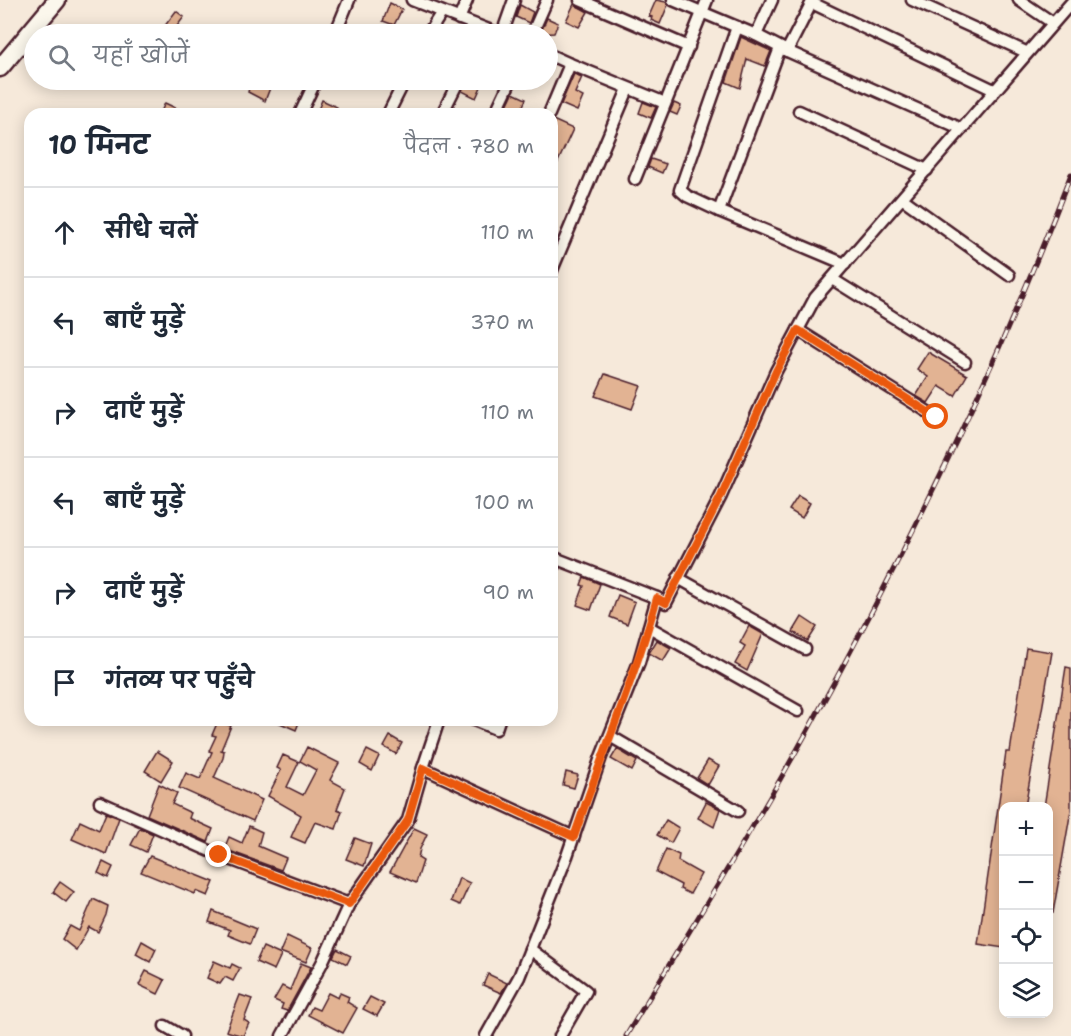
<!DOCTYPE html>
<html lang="hi">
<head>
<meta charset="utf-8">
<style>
	body { margin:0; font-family:"Shantell Sans","Playpen Sans Deva",sans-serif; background:#f2f2f3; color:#1f2937 }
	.controls { position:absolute; right:18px; bottom:18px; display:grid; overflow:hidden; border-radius:12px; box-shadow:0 3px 15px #0003 }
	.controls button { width:54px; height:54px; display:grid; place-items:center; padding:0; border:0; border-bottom:2px solid #e0e1e3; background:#fff; color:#1f2937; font:30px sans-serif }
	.stop { position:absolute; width:18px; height:18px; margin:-14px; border:4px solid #ea580c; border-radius:50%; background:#fff }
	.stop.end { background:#ea580c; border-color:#fff; box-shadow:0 2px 6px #0008 }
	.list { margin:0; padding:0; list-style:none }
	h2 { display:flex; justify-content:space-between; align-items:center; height:78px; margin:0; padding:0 24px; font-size:26px }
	h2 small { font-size:20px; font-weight:400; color:#747a83 }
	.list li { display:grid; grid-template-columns:39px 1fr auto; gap:18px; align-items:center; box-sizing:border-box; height:90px; padding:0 24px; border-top:2px solid #e0e1e3 }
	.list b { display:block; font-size:22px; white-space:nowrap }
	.list em { font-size:20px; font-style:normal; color:#747a83 }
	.icon { flex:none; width:33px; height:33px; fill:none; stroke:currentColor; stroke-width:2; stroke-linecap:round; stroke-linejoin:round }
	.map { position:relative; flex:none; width:1071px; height:1036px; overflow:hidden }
	.search { position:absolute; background:#fff; box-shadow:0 3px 15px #0003; left:24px; top:24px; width:534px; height:66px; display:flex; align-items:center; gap:15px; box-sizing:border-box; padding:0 21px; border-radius:33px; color:#747a83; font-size:22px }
	.panel { position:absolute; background:#fff; box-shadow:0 3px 15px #0003; left:24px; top:108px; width:534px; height:618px; border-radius:18px }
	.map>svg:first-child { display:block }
	.building { fill:#e2b393; stroke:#4a1f2b; stroke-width:1.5 }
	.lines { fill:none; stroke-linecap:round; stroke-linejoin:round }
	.minor-casing { stroke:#4a1f2b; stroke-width:15 }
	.primary-casing { stroke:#4a1f2b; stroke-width:21 }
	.minor { stroke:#fbf7ec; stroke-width:10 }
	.primary { stroke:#fbf7ec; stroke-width:16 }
	.rail-casing { stroke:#4a1f2b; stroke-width:5 }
	.rail { stroke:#fbf7ec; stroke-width:3; stroke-dasharray:9; stroke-linecap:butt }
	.route { stroke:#ea580c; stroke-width:8 }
</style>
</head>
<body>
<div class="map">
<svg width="1071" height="1036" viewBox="0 0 1071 1036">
	<rect width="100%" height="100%" fill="#f6e9da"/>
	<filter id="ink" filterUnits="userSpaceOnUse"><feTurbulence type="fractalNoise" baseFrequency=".0167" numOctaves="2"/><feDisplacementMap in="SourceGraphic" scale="12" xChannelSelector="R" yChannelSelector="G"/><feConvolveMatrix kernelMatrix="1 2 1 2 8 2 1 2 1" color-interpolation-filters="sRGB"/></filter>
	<g filter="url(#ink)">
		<!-- building -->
		<g class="building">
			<path d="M656,0L666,2L668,5L660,24L651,20L652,17L649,16Z"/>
			<path d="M390,3L402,9L394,25L383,21Z"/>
			<path d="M574,4L588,12L579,27L566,21Z"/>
			<path d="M520,5L533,12L529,23L516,17Z"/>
			<path d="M176,11L184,17L171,34H166L161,31Z"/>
			<path d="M547,18L558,23L554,33L540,34Z"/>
			<path d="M741,37L771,51L765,66L747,59L740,88L726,82Z"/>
			<path d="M574,74L582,77L575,93L583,97L577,111L561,104Z"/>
			<path d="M230,80H273L265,101L248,92L249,88Z"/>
			<path d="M466,81L481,87L476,98L462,91Z"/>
			<path d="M513,93L526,99L522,108L518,114H503Z"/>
			<path d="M322,100L337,107L334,114L317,112Z"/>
			<path d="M643,102L656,107L651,118L639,113Z"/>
			<path d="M165,103L188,114H160Z"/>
			<path d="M674,103L681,106L677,115L670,112Z"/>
			<path d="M553,120L573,129L552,175V121Z"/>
			<path d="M651,159L666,164L662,173L648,167Z"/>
			<path d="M928,352L967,375L955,396L939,386L928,403L916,396L928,377L917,369Z"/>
			<path d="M605,374L641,386L632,409L595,396Z"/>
			<path d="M798,496L810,503L802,518L789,510Z"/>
			<path d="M584,577L600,584L591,610L577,605L584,586L581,585Z"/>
			<path d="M618,595L635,602L627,624L610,617Z"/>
			<path d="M802,617L817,627L808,641L793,632Z"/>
			<path d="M749,626L763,634L747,671L735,664L745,646L740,643Z"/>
			<path d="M657,640L671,648L663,661L649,653Z"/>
			<path d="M1026,648L1052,652L1025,807H1004V948L978,944L1006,752H1010Z"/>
			<path d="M1066,667L1071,668V810L1053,913L1048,912V807H1044Z"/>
			<path d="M273,720H300L296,730Z"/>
			<path d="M218,721L231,726L221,750L224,751L223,758L214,778L262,800L253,821L179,788L186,773L200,779L212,752L209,751L216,736L212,735Z"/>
			<path d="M390,736L402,743L396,754L384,747Z"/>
			<path d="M307,747L339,763L330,780L345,788L337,809L342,811L336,829L315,822L305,843L291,837L301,815L268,796L281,770L277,768L283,755L299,762L287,787L303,795L316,770L300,761Z"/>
			<path d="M617,749L637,761L632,771L611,759Z"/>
			<path d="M367,750L379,756L372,771L360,764Z"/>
			<path d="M157,751L173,761L161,781L145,771Z"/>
			<path d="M708,760L719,766L708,785L697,778Z"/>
			<path d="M566,772L578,775L574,788L563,785Z"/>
			<path d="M159,784L177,793L172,804L191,813L189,818L213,829L208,842L147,815Z"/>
			<path d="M706,802L720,809L714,827L698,818Z"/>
			<path d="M106,813L119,818L106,854L72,839L80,821L99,830Z"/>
			<path d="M666,820L679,828L671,843L657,835Z"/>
			<path d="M249,826L262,832L258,846L286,858L281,870L224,849L229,837L242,843Z"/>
			<path d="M140,828L153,834L146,852L131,845Z"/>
			<path d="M414,828L427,834L420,849L418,858L423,861L416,883L390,872Z"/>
			<path d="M355,838L371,844L364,866L346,859Z"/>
			<path d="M666,849L679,855L678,861L701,874L690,894L680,889L681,885L656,872Z"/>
			<path d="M150,856L214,882L208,896L196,891L195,894L141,872Z"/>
			<path d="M103,862L113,867L108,878L98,873Z"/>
			<path d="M459,878L470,883L460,905L451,901Z"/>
			<path d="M60,882L74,892L66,902L53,892Z"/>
			<path d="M93,899L108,906L106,915L98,932L89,927L76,950L62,939L70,926L79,931Z"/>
			<path d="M213,911L256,929L250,944L228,935L230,930L209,922Z"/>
			<path d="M287,936L312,948L306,962L280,952Z"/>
			<path d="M142,941L156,949L150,962L136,954Z"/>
			<path d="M263,947L281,955L274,970L256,962Z"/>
			<path d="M337,949L351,956L347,964L333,957Z"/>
			<path d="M214,961L230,968L232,964L240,968L233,981L225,977L220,984L207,978Z"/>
			<path d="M301,963L311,967L287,1011L281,1009L283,1004L274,1000L282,986L290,990Z"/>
			<path d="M146,971L165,980L158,994L139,985Z"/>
			<path d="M488,974L507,983L501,993L483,985Z"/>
			<path d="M328,993L338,998L340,993L349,997L347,1002L357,1008L343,1033L308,1015L312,1007L319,1010Z"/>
			<path d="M240,995L252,999L244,1020L249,1023L243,1036L226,1031Z"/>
			<path d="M370,997L384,1004L377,1016L363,1009Z"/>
		</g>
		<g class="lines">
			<defs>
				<g id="minor">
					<path d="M412,0L499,34"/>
					<path d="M580,0L689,47"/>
					<path d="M673,0L756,35"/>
					<path d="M772,0L756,35L787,51L813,0"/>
					<path d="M912,0L1026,52"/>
					<path d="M1019,0L1053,23"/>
					<path d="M812,3L994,90"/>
					<path d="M459,19L467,0"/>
					<path d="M335,34L349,0"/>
					<path d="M428,34L442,12"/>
					<path d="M502,34L514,0"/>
					<path d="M532,34L547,0"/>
					<path d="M780,48L719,211L845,264"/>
					<path d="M787,51L962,129"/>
					<path d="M548,54L570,64L549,114"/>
					<path d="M570,64L665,103"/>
					<path d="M799,111L927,170"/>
					<path d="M300,114L316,80"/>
					<path d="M388,114L405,80"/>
					<path d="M442,114L459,80"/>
					<path d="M495,114L511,80"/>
					<path d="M635,179L707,0"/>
					<path d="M903,199L1009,275"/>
					<path d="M719,211L687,196L680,190L737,27"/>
					<path d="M552,270L628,89"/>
					<path d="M832,279L965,362"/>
					<path d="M798,330L936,417"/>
					<path d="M552,557L657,598"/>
					<path d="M552,570L556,558"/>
					<path d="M678,578L805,649"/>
					<path d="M649,627L798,711"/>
					<path d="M439,720L423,768L574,837"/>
					<path d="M474,720L496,729L499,720"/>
					<path d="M610,736L738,811"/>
					<path d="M100,802L219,855L349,904L408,820L423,768"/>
					<path d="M530,949L586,991L560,1036"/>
					<path d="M165,1026L182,1036"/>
					<path d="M282,1036L322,963L349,904"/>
					<path d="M486,1036L519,977L567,856L601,757L639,662L657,598L666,603L721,496L776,371L815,298L1071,3"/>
				</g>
				<path id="primary" d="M0,68L57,0"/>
			</defs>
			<!-- minor casing -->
			<use href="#minor" class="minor-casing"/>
			<!-- primary casing -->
			<use href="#primary" class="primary-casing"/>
			<!-- minor -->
			<use href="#minor" class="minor"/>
			<!-- primary -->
			<use href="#primary" class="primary"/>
			<defs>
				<path id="rail" d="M626,1036C687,934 751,834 808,730C907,551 998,365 1071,174"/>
			</defs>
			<!-- rail casing -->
			<use href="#rail" class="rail-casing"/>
			<!-- rail -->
			<use href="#rail" class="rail"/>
		</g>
	</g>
	<g class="lines" filter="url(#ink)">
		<!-- route -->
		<path class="route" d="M219,855L349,904L408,820L423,768L574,837C601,757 634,680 657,598L666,603L721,496L776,371L798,330L936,417"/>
	</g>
</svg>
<div class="controls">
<button>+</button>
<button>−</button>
<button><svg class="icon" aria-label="locate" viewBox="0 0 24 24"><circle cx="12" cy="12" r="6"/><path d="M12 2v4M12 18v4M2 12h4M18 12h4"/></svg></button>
<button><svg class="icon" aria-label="layers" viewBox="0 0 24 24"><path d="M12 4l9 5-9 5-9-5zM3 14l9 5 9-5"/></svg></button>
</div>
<div class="stop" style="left:936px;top:417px"></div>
<div class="stop end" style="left:219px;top:855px"></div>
<div class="search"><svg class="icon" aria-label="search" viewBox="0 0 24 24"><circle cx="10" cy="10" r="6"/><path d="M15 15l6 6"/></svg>यहाँ खोजें</div>
<section class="panel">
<h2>10 मिनट<small>पैदल · 780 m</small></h2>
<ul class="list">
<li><svg class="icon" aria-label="ahead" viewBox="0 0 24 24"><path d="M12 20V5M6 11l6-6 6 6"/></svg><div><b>सीधे चलें</b></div><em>110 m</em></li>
<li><svg class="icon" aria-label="left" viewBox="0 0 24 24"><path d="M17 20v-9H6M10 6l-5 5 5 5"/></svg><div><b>बाएँ मुड़ें</b></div><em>370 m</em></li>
<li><svg class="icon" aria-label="right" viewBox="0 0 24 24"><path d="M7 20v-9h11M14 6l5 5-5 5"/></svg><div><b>दाएँ मुड़ें</b></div><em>110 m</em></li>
<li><svg class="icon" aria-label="left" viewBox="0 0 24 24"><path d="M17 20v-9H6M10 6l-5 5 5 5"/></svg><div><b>बाएँ मुड़ें</b></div><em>100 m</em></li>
<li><svg class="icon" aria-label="right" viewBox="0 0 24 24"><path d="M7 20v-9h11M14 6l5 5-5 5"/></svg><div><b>दाएँ मुड़ें</b></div><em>90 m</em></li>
<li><svg class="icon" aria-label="arrive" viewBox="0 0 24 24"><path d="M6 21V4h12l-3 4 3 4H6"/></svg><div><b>गंतव्य पर पहुँचे</b></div></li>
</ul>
</section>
</div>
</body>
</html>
